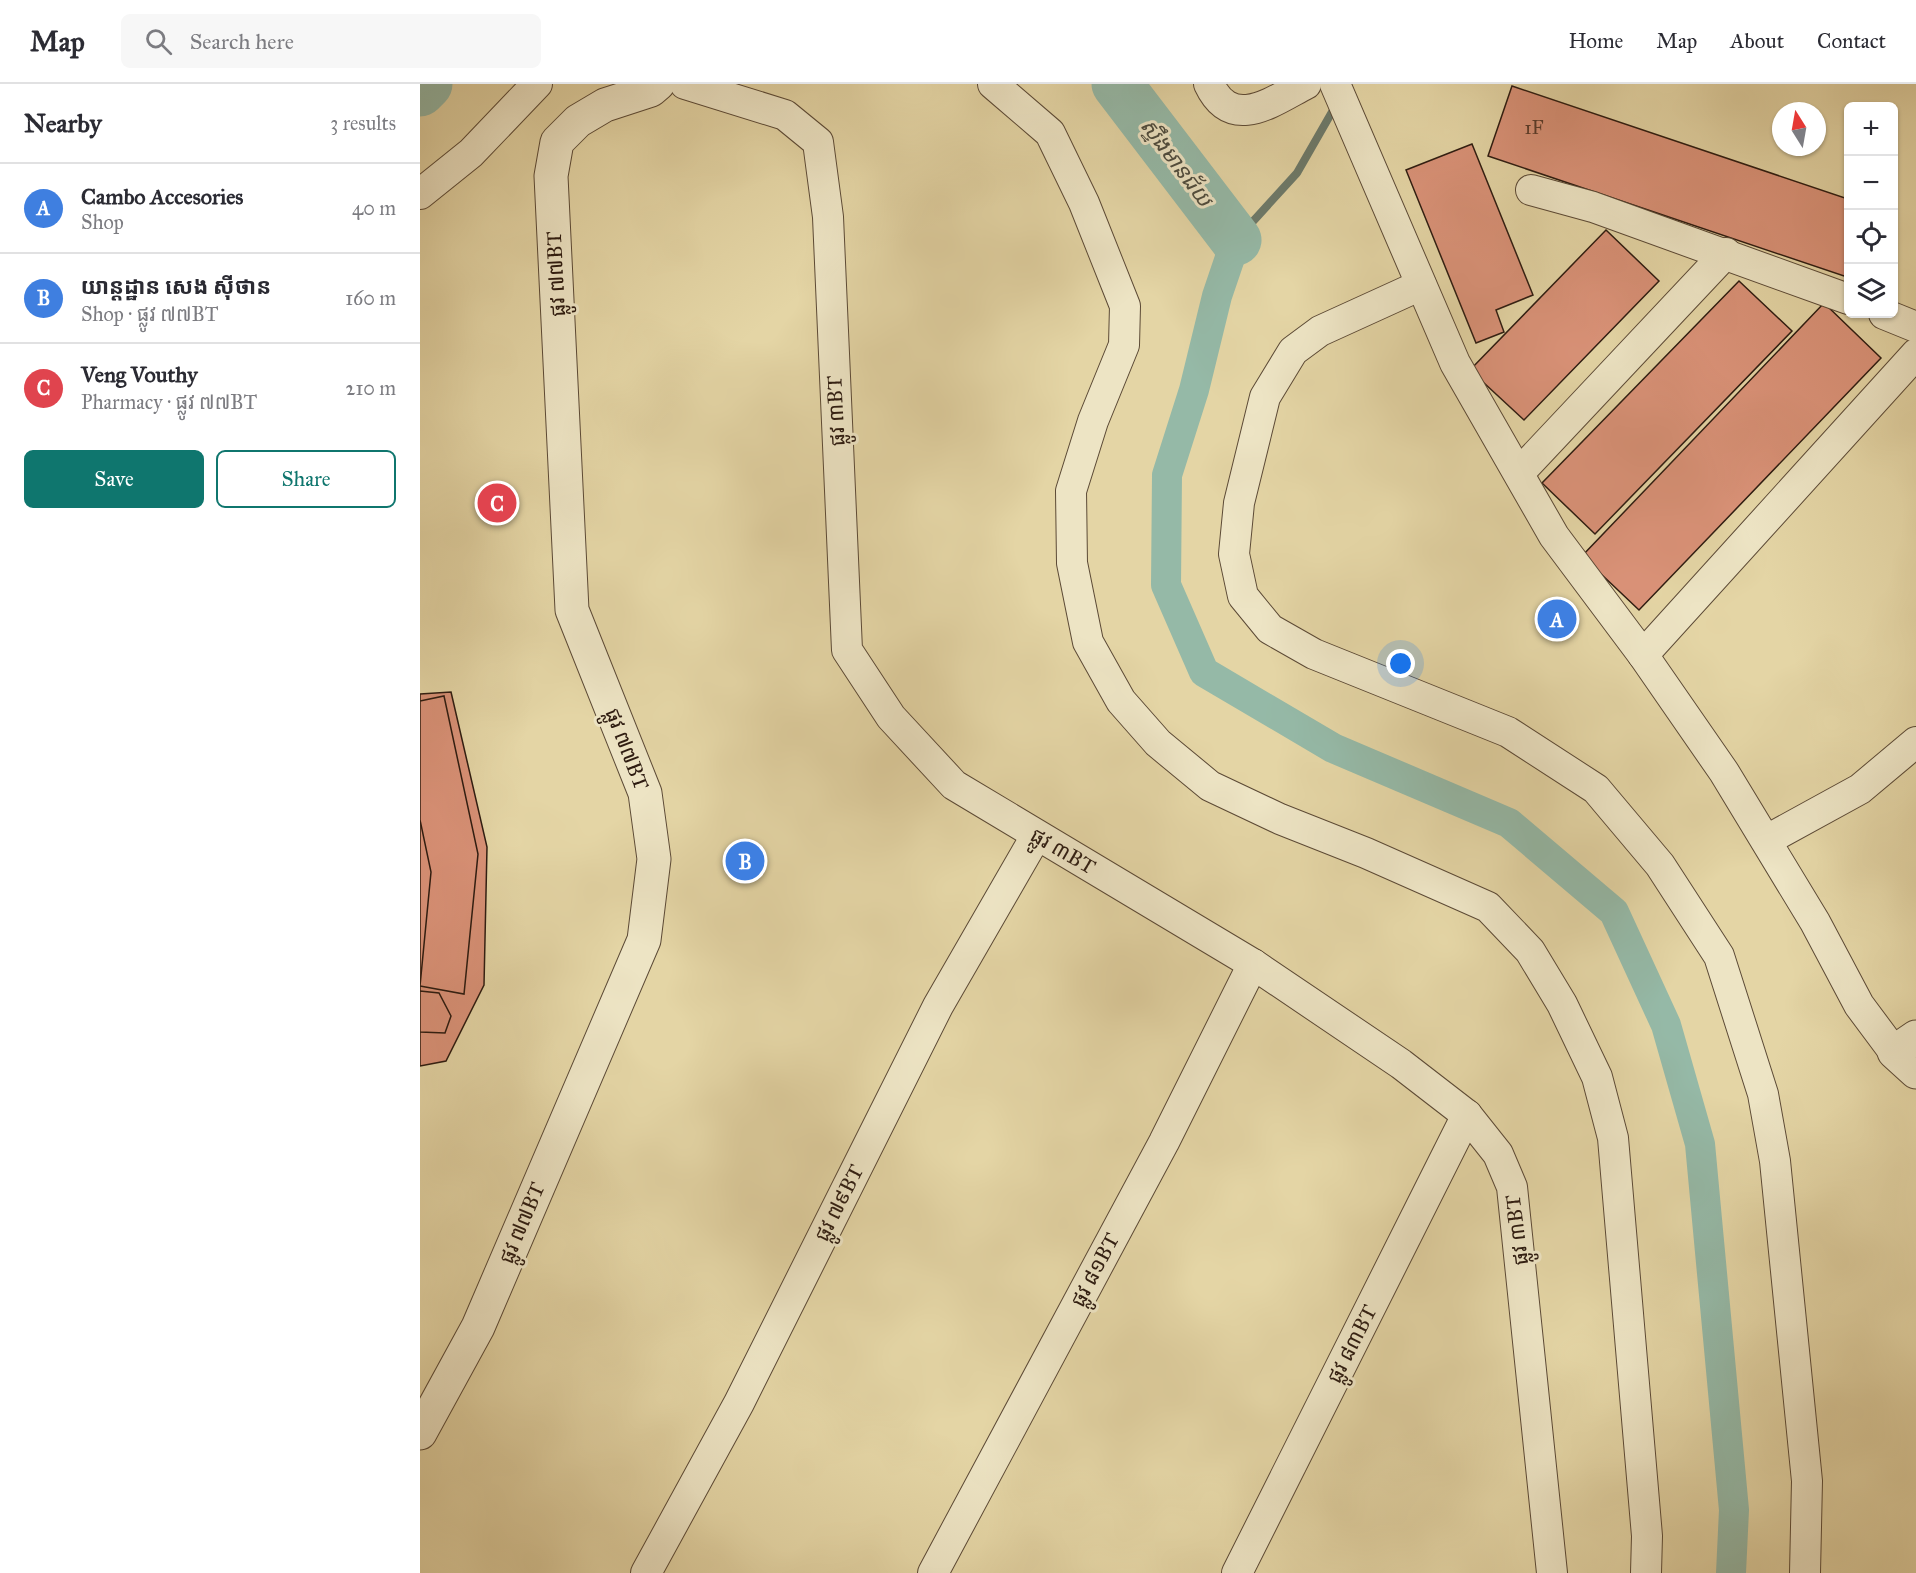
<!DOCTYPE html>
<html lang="en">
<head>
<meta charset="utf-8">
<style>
	body { margin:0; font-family:"IM FELL Great Primer","Noto Sans Khmer",serif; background:#f7f7f7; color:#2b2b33 }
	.controls { position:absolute; right:18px; top:18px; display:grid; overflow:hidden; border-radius:9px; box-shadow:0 2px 4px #0004 }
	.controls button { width:54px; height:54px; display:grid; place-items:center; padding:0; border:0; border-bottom:2px solid #e1e1e2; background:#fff; color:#2b2b33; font:30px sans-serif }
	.compass { position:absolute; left:1352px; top:18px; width:54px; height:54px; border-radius:50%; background:#fff; box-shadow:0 2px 4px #0004; rotate:349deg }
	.you { position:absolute; left:981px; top:580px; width:21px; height:21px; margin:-15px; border:4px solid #fff; border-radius:50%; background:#1a73e8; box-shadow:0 0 0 9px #1a73e833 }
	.badge { display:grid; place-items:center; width:39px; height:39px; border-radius:50%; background:#0f766e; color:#fff; font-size:20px; font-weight:700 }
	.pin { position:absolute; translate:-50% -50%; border:3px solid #fff; box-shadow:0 2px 6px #0006 }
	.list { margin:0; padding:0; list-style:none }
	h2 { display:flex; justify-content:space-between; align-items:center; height:78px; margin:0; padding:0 24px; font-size:26px }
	h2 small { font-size:20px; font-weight:400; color:#7c7c81 }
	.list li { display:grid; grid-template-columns:39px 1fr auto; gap:18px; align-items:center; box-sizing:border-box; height:90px; padding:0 24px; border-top:2px solid #e1e1e2 }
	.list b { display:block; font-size:22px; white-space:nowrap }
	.list p { margin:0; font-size:20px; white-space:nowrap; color:#7c7c81 }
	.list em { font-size:20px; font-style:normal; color:#7c7c81 }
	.actions { display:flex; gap:12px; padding:18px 24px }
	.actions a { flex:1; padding:14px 0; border:2px solid #0f766e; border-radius:9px; text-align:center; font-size:21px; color:#0f766e }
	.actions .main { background:#0f766e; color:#fff }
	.icon { flex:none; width:33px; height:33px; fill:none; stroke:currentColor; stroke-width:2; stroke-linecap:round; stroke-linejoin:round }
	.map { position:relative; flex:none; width:1496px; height:1489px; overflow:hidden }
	header { display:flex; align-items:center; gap:36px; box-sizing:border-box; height:84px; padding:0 30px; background:#fff; border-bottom:2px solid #e1e1e2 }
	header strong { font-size:28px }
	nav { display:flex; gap:33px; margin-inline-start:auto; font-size:21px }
	.search { width:420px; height:54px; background:#f7f7f7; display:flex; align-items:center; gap:15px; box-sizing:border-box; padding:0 21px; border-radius:9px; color:#7c7c81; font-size:22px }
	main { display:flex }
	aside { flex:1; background:#fff }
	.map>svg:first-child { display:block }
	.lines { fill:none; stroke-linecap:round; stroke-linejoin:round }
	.stream { stroke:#6c7a6b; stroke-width:8 }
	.canal { stroke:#95b9a7; stroke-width:30 }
	.river { stroke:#95b9a7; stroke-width:51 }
	.building { fill:#da9278; stroke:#2e1c11; stroke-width:1.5 }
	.minor-casing { stroke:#5c4a36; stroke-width:32 }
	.tertiary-casing { stroke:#5c4a36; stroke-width:35 }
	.minor { stroke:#ede4c4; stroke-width:30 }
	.tertiary { stroke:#ede4c4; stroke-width:33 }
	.labels { text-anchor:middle; stroke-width:6; stroke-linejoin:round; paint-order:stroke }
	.number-label { font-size:18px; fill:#593a2b }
	.street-label { font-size:21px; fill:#2e1c11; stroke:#ede4c4 }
	.water-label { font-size:22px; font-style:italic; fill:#4d4b3e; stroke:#ede4c4 }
</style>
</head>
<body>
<header>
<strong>Map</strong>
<div class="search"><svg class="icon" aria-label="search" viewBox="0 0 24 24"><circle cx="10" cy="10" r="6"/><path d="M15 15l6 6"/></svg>Search here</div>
<nav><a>Home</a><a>Map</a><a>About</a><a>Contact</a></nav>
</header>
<main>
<aside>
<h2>Nearby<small>3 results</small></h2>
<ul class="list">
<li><span class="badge" style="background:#3f7fe0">A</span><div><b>Cambo Accesories</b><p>Shop</p></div><em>40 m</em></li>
<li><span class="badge" style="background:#3f7fe0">B</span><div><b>យាន្ដដ្ឋាន សេង ស៊ីថាន</b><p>Shop · ផ្លូវ ៧៧BT</p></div><em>160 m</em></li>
<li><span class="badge" style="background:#e0444e">C</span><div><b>Veng Vouthy</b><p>Pharmacy · ផ្លូវ ៧៧BT</p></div><em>210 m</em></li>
</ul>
<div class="actions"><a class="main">Save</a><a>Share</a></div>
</aside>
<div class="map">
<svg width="1496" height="1489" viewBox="0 0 1496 1489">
	<rect width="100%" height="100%" fill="#e4d5a5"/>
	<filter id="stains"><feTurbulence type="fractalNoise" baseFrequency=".00333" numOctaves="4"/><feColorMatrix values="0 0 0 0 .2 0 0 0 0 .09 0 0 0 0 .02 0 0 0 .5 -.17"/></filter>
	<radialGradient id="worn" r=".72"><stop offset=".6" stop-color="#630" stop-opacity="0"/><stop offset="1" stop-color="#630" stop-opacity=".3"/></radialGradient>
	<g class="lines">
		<!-- stream -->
		<path class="stream" d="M816,156L877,89L916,21"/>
		<!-- canal -->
		<path class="canal" d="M816,156L797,212L774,306L747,391L746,501L784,588L913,664L1089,739L1194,828L1246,941L1280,1060L1314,1426L1311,1489"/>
		<!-- river -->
		<g class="river">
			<path d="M697,0L816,156"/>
			<path d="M0,7L7,0"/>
		</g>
	</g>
	<!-- building -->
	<g class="building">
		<path d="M1092,2L1428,115L1427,193L1068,72Z"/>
		<path d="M1052,60L1113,211L1076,226L1084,248L1056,259L986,86Z"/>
		<path d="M1186,146L1239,197L1104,336L1050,286Z"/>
		<path d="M1319,197L1372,247L1175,450L1122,399Z"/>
		<path d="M1404,219L1461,274L1219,526L1162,472Z"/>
		<path d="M31,608L67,763L64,901L26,977L0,982V610Z"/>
		<path d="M24,612L58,770L44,910L0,902L11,788L0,736V617Z"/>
		<path d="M0,907L19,909L31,932L25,949L0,948Z"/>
	</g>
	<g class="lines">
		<defs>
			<g id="minor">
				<path d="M265,0L365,31L398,58L408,133L427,566L471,633L534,701L833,880L981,980L1047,1031L1078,1070L1092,1103L1132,1489"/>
				<path d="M573,0L630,49L664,119L705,222L704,261L673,337L651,407L652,479L668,558L701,617L738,659L790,702L860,735L946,769L1068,823L1110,867L1142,920L1177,993L1193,1054L1227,1452L1226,1489"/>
				<path d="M789,0C812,49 853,17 886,0"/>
				<path d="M915,0L1035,279L1134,452L1223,571L1304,688L1395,838L1439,921L1474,968"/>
				<path d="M1111,106L1173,123L1428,215"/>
				<path d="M0,110L51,69L117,0"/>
				<path d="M1001,201L900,247L873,267L845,313L819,419L814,470L823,512L850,545L894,570L1088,648L1176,705L1240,781L1299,872L1343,1010L1355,1077L1387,1397L1385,1489"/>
				<path d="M1464,230L1496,243"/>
				<path d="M1100,388L1306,169"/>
				<path d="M1223,571L1496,270"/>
				<path d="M1347,756L1440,705L1496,658"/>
				<path d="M226,1489L319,1319L518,922L616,752"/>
				<path d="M513,1489L744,1058L833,880"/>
				<path d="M817,1489L1047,1031"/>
			</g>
			<g id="tertiary">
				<path d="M1496,953L1474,968L1496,988"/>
				<path d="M0,1349L58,1243L224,856L234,775L225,709L152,526L131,92L137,58L158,37L185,21L231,6L238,0"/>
			</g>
		</defs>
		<!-- minor casing -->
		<use href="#minor" class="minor-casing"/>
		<!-- tertiary casing -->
		<use href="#tertiary" class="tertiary-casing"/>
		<!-- minor -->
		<use href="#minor" class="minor"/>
		<!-- tertiary -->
		<use href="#tertiary" class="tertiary"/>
	</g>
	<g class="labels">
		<!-- number labels -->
		<g class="number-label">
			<text x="1114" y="50">1F</text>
		</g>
		<!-- street labels -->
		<g class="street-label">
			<text transform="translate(136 190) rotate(-93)" y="7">ផ្លូវ ៧៧BT</text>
			<text transform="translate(416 327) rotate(-93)" y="7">ផ្លូវ ៣BT</text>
			<text transform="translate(207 665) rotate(69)" y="7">ផ្លូវ ៧៧BT</text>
			<text transform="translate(643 767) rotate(30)" y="7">ផ្លូវ ៣BT</text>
			<text transform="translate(419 1119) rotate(-63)" y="7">ផ្លូវ ៧៩BT</text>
			<text transform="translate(102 1139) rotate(-67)" y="7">ផ្លូវ ៧៧BT</text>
			<text transform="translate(1097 1146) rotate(-97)" y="7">ផ្លូវ ៣BT</text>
			<text transform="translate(675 1186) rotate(-62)" y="7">ផ្លូវ ៨១BT</text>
			<text transform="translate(932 1260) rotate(-63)" y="7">ផ្លូវ ៨៣BT</text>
		</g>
		<!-- water labels -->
		<g class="water-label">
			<text transform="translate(757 78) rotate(53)" y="8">ស្ទឹងមានជ័យ</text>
		</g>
	</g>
	<rect width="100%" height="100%" filter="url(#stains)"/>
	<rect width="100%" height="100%" fill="url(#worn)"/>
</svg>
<div class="controls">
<button>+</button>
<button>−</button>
<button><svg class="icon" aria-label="locate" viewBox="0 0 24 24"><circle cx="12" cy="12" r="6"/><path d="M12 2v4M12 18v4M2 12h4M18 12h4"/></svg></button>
<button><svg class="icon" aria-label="layers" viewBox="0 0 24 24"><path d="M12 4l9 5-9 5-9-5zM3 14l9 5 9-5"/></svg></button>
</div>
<svg class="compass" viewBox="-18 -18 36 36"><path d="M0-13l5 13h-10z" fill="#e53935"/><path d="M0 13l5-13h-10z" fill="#7c7c81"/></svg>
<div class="you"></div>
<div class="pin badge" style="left:1137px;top:535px;background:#3f7fe0">A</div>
<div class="pin badge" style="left:325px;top:777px;background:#3f7fe0">B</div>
<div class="pin badge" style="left:77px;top:419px;background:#e0444e">C</div>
</div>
</main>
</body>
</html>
